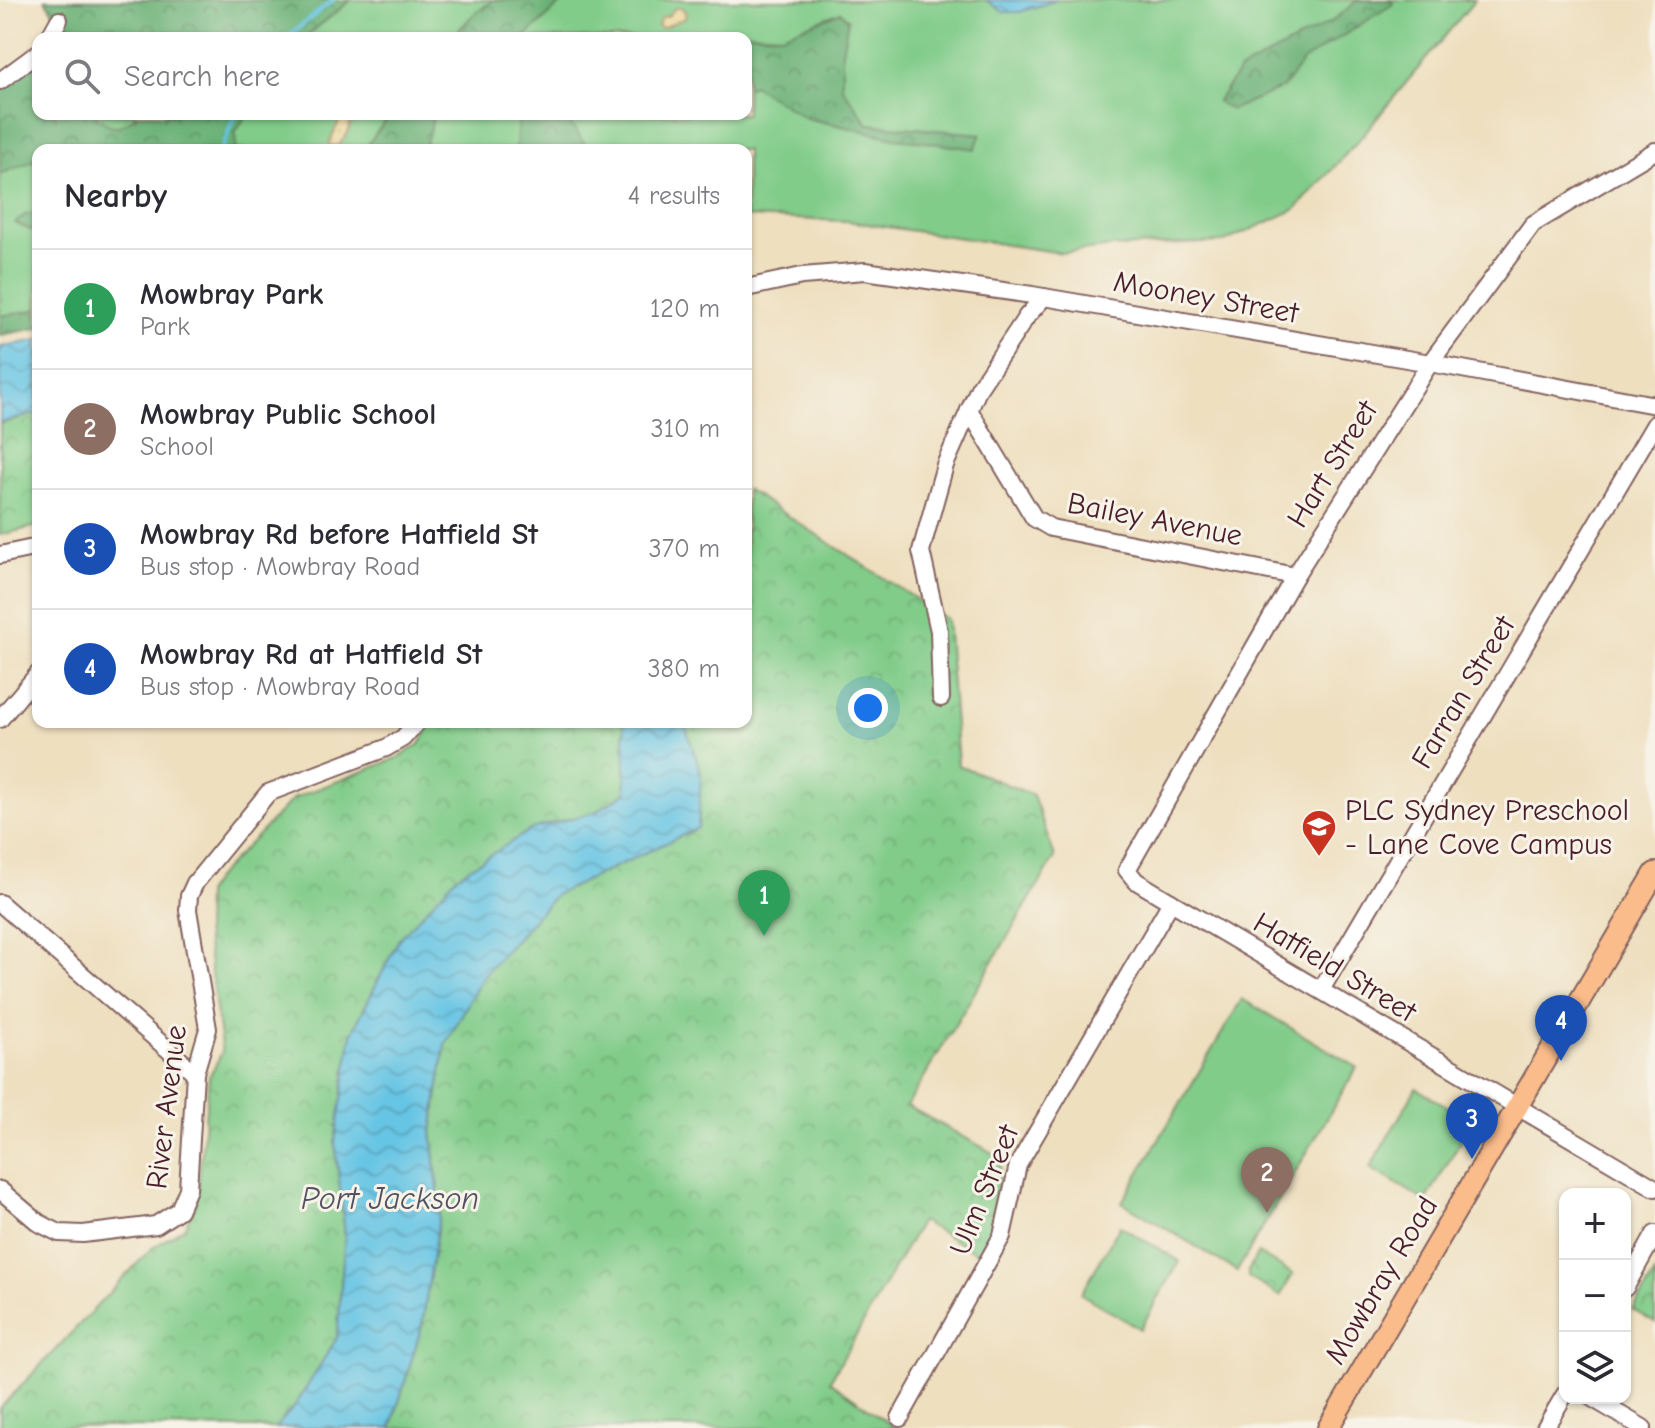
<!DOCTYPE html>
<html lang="en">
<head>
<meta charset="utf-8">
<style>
	body { margin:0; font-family:"Comic Neue",sans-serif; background:#f2f2f3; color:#2b2b33 }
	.controls { position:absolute; right:24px; bottom:24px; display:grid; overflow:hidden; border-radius:16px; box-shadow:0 2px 6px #0004 }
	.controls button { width:72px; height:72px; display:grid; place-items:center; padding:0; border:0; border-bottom:2px solid #e1e1e2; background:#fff; color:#2b2b33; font:40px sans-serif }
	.you { position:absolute; left:868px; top:708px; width:28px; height:28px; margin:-20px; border:6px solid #fff; border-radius:50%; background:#1a73e8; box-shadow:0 0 0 12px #1a73e833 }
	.badge { display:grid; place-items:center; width:52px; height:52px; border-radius:50%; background:#c8321e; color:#fff; font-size:26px; font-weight:700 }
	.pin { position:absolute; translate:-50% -66px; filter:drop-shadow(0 2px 4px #0008) }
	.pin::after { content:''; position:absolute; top:42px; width:28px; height:24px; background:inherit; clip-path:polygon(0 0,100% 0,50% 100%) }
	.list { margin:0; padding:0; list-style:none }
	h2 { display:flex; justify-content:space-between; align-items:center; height:104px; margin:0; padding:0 32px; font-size:34px }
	h2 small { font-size:26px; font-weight:400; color:#7c7c81 }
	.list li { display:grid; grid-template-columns:52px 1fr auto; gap:24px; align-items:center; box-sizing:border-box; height:120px; padding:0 32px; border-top:2px solid #e1e1e2 }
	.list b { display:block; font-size:30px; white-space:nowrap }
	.list p { margin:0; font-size:26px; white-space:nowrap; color:#7c7c81 }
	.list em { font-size:26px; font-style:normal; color:#7c7c81 }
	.icon { flex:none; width:44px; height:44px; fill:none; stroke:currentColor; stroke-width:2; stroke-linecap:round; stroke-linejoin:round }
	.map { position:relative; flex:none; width:1655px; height:1428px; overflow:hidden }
	.search { position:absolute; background:#fff; box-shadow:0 2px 6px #0004; left:32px; top:32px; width:720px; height:88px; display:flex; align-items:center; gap:20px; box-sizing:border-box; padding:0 28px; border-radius:16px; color:#7c7c81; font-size:30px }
	.panel { position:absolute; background:#fff; box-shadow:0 2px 6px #0004; left:32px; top:144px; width:720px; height:584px; border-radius:16px }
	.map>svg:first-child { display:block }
	.green { fill:#81cc89; stroke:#66765a; stroke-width:2 }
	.forest { fill:url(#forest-crowns); stroke:#596850; stroke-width:2 }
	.sand { fill:url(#sand-dots); stroke:#9c7c64; stroke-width:2 }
	.park { fill:url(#park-crowns); stroke:#66765a; stroke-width:2 }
	.water { fill:url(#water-waves); stroke:#587288; stroke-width:2 }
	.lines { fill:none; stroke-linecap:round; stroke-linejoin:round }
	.stream { stroke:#66c5e4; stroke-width:4 }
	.minor-casing { stroke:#83625f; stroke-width:20 }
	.major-casing { stroke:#83625f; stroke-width:24 }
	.minor { stroke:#fff; stroke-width:16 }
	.major { stroke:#fabc8b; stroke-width:20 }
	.labels { text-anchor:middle; stroke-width:6; stroke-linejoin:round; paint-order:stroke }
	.street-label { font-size:30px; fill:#4a1f2b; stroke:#f7f3e8 }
	.poi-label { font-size:30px; fill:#4a1f2b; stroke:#f7f3e8; text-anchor:start }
	.water-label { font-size:32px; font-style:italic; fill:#525162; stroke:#f7f3e8 }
</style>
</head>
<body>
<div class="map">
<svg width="1655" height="1428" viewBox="0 0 1655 1428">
	<defs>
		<pattern id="forest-crowns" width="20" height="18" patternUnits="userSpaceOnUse" patternTransform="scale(2)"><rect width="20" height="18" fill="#68b075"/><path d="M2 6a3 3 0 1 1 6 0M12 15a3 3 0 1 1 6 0" fill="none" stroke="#588f60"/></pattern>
		<pattern id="sand-dots" width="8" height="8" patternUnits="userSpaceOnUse" patternTransform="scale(2)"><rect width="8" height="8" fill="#eeda9e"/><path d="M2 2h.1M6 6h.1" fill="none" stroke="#cebb88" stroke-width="1.8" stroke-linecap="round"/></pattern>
		<pattern id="park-crowns" width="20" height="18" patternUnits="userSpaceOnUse" patternTransform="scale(2)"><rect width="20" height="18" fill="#81cc89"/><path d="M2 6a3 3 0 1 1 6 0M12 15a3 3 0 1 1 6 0" fill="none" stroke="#71af76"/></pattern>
		<pattern id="water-waves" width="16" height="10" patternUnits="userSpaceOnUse" patternTransform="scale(2)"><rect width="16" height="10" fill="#66c5e4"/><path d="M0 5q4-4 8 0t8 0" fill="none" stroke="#569fb9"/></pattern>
	</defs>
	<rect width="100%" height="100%" fill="#f7f3e8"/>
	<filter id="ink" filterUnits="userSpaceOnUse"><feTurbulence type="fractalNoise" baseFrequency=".0125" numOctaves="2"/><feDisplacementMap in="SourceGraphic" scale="16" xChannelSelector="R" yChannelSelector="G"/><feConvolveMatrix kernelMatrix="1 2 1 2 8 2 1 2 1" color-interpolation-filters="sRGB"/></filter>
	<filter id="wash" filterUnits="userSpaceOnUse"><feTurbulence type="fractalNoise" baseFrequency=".006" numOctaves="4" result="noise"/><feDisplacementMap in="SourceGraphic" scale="32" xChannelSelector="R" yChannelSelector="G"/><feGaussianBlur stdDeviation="1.8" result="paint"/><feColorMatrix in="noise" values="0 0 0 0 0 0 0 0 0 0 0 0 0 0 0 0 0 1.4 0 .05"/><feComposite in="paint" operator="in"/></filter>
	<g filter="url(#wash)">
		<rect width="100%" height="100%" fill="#eedfbf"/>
		<!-- green -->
		<g class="green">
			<path d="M351,0H1475L1356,143L1296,209L1224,242L1113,247L1062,253L847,221L746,217V150H176L234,133L247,114H746V38H304Z"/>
			<path d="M0,148L38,150V328L0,335Z"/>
			<path d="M1242,999L1357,1067L1237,1271L1122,1202Z"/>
			<path d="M1416,1088L1472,1121L1426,1201L1370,1168Z"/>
			<path d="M1120,1226L1180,1261L1140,1329L1081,1294Z"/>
		</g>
		<!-- forest -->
		<g class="forest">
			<path d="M45,0H351L304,38H49L58,20Z"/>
			<path d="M493,0H565L524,38H451L472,16Z"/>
			<path d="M1358,0H1390L1393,4L1303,61L1284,87L1231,110L1217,102L1239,71L1331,22Z"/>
			<path d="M841,12L848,20L842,52V87L868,124L981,134L975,149L895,138L806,118L753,85L746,88V38H712L733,32L782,35Z"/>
			<path d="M38,53V114H247L235,133L236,150H38V159L0,174V81Z"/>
			<path d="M390,114H434L424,150H364Z"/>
			<path d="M518,114H573L570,123L589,150H516Z"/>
			<path d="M38,212V228L30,230L15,223L25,215Z"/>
			<path d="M38,309V328L0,335V316Z"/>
		</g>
		<!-- sand -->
		<g class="sand">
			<path d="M675,8H682L686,12L685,18L662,28L658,26L661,18L668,16Z"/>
			<path d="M348,114L353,117L348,132L339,145L331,146L329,143L342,115Z"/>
		</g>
		<!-- park -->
		<g class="park">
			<path d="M93,114H138C120,131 111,129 93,114Z"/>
			<path d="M38,413V526L0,535V424Z"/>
			<path d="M746,489L947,619L958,765L1033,795L1055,857L907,1106L1002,1158L990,1230L979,1254L921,1221L830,1381L895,1428H391L422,1325L440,1210L432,1132L445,1045L483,976L555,895L698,827L701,773L684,722H746Z"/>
			<path d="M432,722H624L626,792L595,812L532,829L399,939L352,1033L335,1142L345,1235L337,1338L295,1406L275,1428L0,1426V1408L151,1249L185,1227L197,1201L209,1077L222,1052L205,930L206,892L216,878L294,798L395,759L420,744Z"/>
			<path d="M1258,1253L1293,1274L1280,1296L1248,1277V1271Z"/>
			<path d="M1655,1274V1323L1633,1310Z"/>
		</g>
		<!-- water -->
		<g class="water">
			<path d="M986,0H1057L1020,12H1003Z"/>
			<path d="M38,340V413L0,423V347Z"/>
			<path d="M624,722H684L701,773L698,828L555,895L483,976L445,1045L432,1132L440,1210L422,1325L391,1428H275L295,1406L337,1338L345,1235L335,1142L352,1033L399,939L457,876L532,829L595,812L626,793Z"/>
		</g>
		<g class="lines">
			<!-- stream -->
			<g class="stream">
				<path d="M286,38L333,0"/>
				<path d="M221,150L236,114"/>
			</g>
		</g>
	</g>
	<g filter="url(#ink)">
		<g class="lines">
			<defs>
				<g id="minor">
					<path d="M49,38L59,20"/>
					<path d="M0,81L38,53"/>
					<path d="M1655,151L1533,224L1430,363L1295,576L1127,870L1136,881L1171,902L1655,1188"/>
					<path d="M746,288L802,276L865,271L1032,295L1430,363L1655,405"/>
					<path d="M969,410L1034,518L1051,528L1295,576"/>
					<path d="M0,555L38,547"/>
					<path d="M941,698L939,631L921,551L945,465L979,388L1027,316L1044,297"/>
					<path d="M0,719L38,674"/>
					<path d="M0,903L195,1073"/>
					<path d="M1321,990L1655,424"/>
					<path d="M0,1190L39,1223L59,1233L83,1234L156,1225L179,1210L188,1189L195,1073L208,1029L188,910L189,896L195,883L268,793L386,748L403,738L417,722"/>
					<path d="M1625,1288L1655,1234"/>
					<path d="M1592,1398L1643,1428"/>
					<path d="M900,1418L1002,1236L1018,1165L1171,902"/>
					<path d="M1545,1428L1565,1394"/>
				</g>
				<path id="major" d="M1328,1428L1655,873"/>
			</defs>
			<!-- minor casing -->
			<use href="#minor" class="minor-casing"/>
			<!-- major casing -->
			<use href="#major" class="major-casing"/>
			<!-- minor -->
			<use href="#minor" class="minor"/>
			<!-- major -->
			<use href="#major" class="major"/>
		</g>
	</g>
	<!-- icons -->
	<defs>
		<symbol id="school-pin" viewBox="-11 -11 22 30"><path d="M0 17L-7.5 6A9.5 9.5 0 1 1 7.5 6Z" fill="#c8321e" stroke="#f7f3e8"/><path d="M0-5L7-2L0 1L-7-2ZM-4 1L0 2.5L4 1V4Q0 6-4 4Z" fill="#fff"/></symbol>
	</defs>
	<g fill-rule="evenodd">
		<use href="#school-pin" x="1299" y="807" width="40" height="54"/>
	</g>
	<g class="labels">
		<!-- street labels -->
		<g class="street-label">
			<text transform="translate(1206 297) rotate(10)" y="10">Mooney Street</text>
			<text transform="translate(1332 464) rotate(-58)" y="10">Hart Street</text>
			<text transform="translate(1155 519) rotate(11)" y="10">Bailey Avenue</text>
			<text transform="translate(1463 692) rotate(-59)" y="10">Farran Street</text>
			<text transform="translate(1335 967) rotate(31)" y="10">Hatfield Street</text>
			<text transform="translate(166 1107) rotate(-83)" y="10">River Avenue</text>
			<text transform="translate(984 1190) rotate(-68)" y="10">Ulm Street</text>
			<text transform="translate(1381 1280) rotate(-59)" y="10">Mowbray Road</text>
		</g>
		<!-- poi labels -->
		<g class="poi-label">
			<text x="1345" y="820">PLC Sydney Preschool<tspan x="1345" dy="34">- Lane Cove Campus</tspan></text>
		</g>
		<!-- water labels -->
		<g class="water-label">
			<text x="390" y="1209">Port Jackson</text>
		</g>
	</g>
</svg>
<div class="controls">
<button>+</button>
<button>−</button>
<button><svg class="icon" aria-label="layers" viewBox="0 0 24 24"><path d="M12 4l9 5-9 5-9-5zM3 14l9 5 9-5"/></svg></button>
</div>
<div class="you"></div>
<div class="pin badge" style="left:764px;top:936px;background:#2e9e5b">1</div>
<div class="pin badge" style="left:1267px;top:1213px;background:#8d6e63">2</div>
<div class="pin badge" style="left:1472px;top:1159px;background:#1a4fb4">3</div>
<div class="pin badge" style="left:1561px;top:1061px;background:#1a4fb4">4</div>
<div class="search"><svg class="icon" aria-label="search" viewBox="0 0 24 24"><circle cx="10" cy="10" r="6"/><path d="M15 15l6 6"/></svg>Search here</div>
<section class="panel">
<h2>Nearby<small>4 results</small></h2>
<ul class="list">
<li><span class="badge" style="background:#2e9e5b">1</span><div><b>Mowbray Park</b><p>Park</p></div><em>120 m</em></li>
<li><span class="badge" style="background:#8d6e63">2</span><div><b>Mowbray Public School</b><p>School</p></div><em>310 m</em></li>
<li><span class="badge" style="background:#1a4fb4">3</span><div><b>Mowbray Rd before Hatfield St</b><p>Bus stop · Mowbray Road</p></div><em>370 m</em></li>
<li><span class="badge" style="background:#1a4fb4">4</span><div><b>Mowbray Rd at Hatfield St</b><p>Bus stop · Mowbray Road</p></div><em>380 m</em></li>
</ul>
</section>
</div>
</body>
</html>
